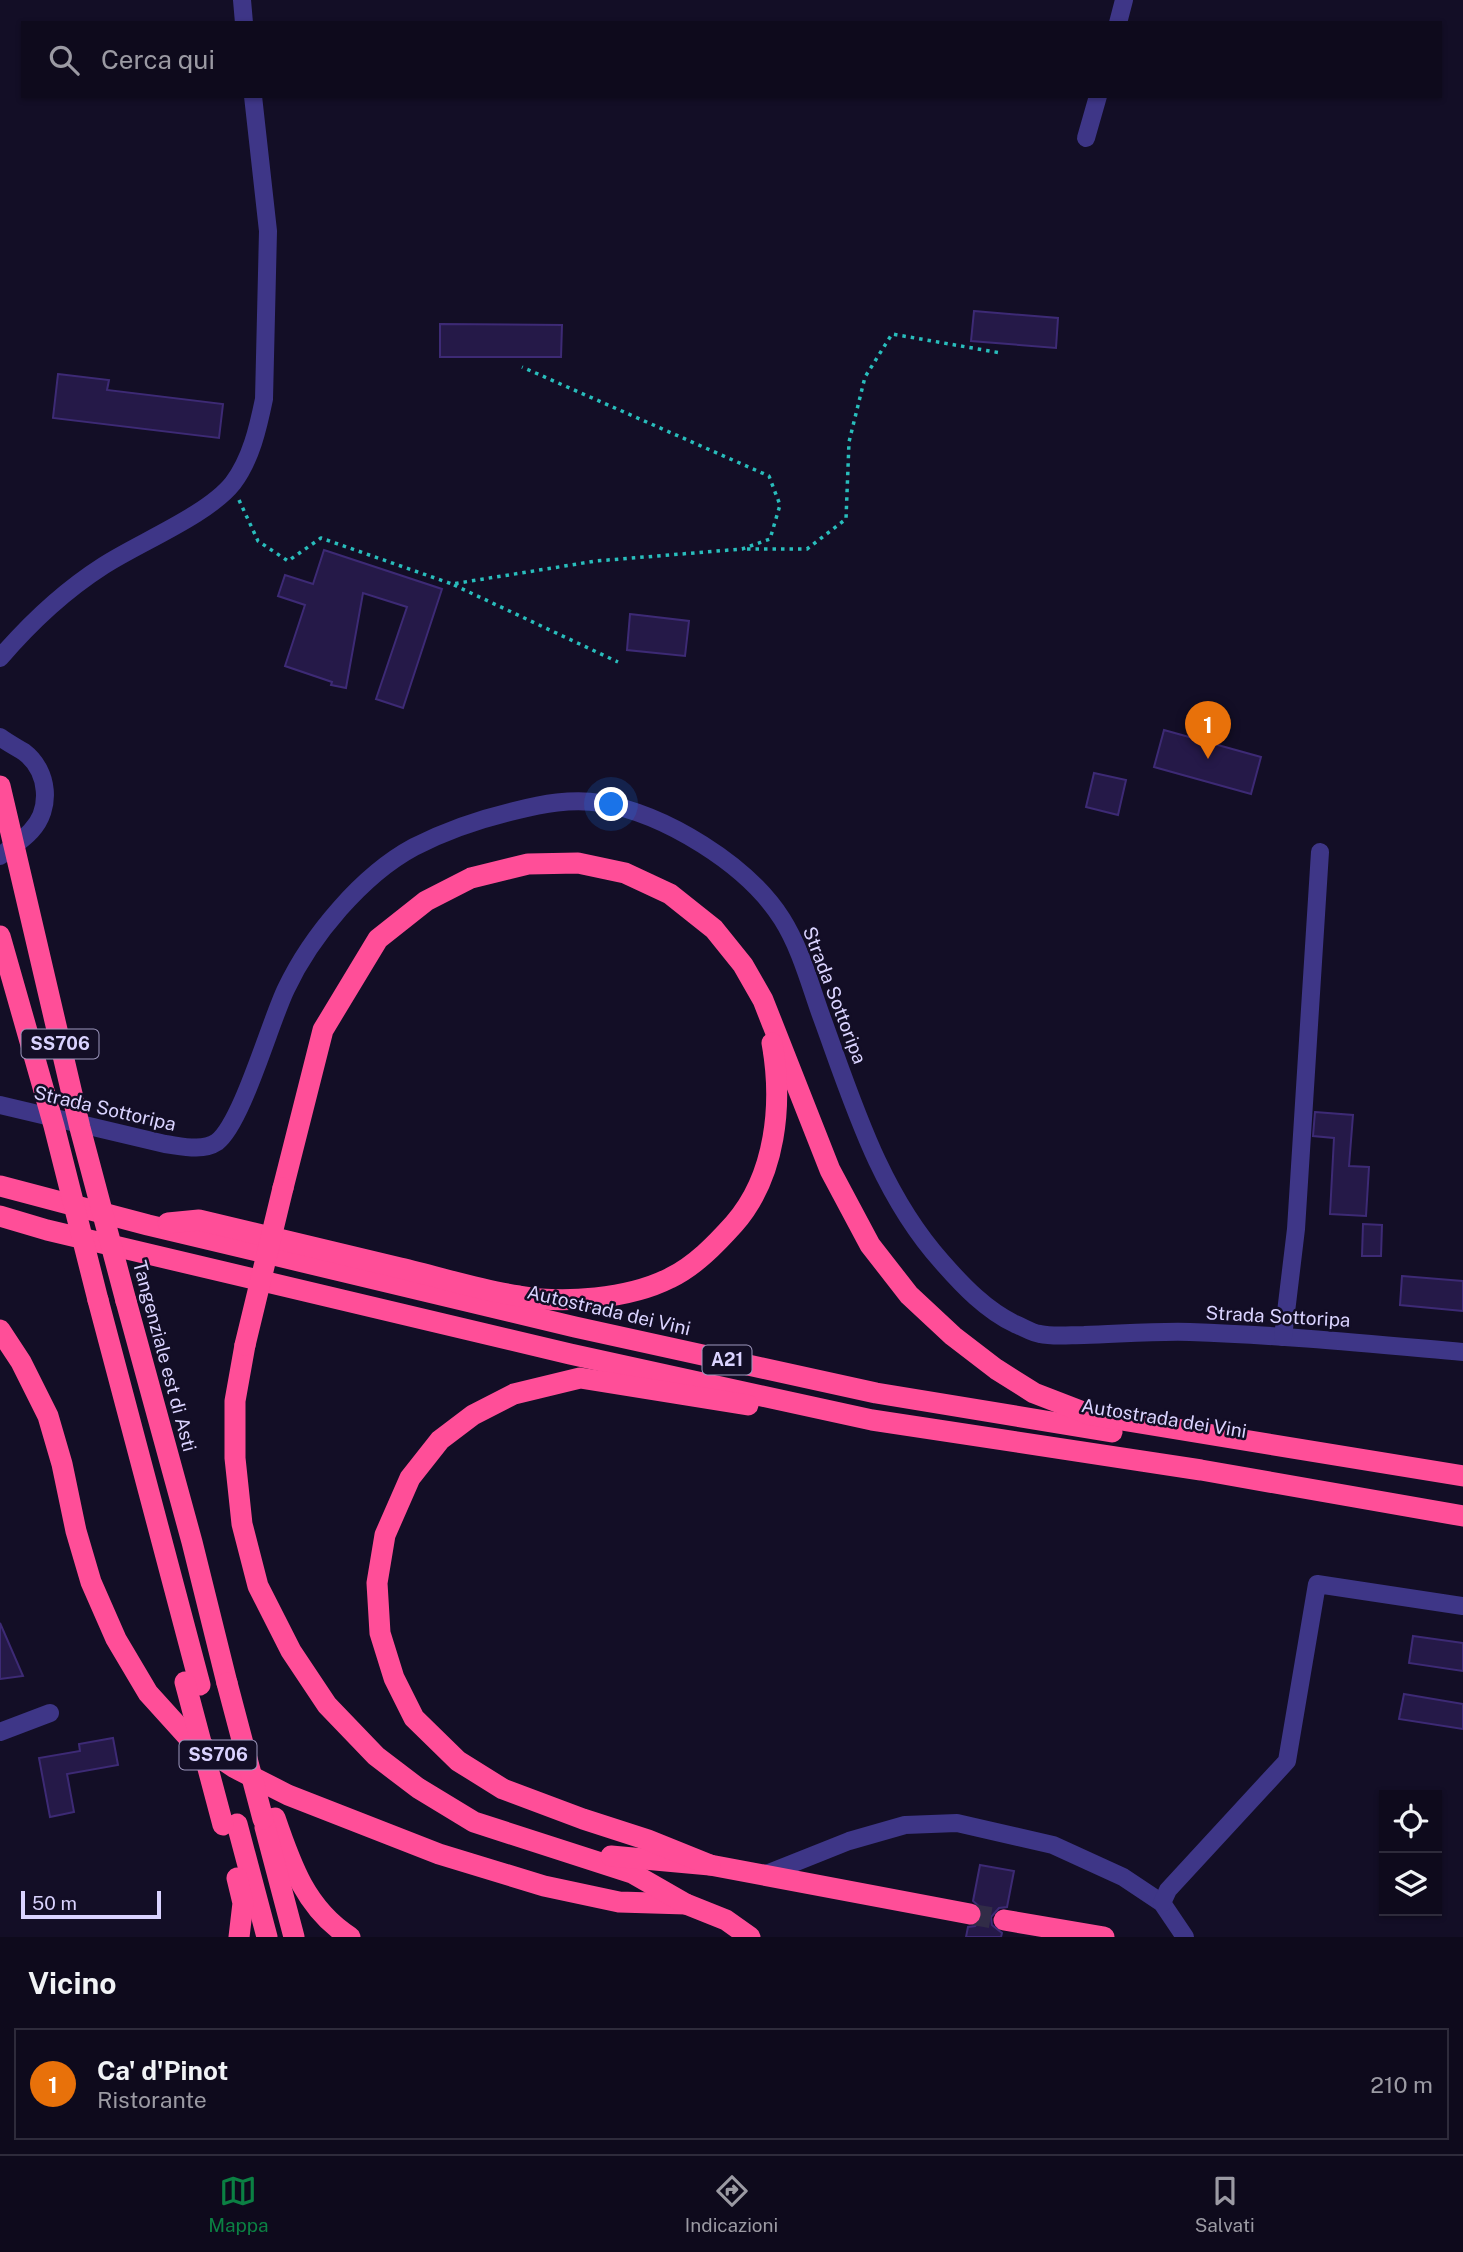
<!DOCTYPE html>
<html lang="it">
<head>
<meta charset="utf-8">
<style>
	body { margin:0; font-family:"Public Sans",sans-serif; background:#171325; color:#f1f3f6 }
	.controls { position:absolute; right:21px; bottom:21px; display:grid; overflow:hidden; border-radius:0px; box-shadow:0 2px 5px #0004 }
	.controls button { width:63px; height:63px; display:grid; place-items:center; padding:0; border:0; border-bottom:2px solid #2e2b3b; background:#0e0a1c; color:#f1f3f6; font:35px sans-serif }
	.scale { position:absolute; left:21px; bottom:18px; width:140px; box-sizing:border-box; padding-left:7px; border:4px solid #dad3ff; border-top:0; font-size:19px; line-height:24px; white-space:nowrap; color:#dad3ff; -webkit-text-stroke:5px #130e26; paint-order:stroke }
	.you { position:absolute; left:612px; top:805px; width:24px; height:24px; margin:-18px; border:5px solid #fff; border-radius:50%; background:#1a73e8; box-shadow:0 0 0 10px #1a73e833 }
	.badge { display:grid; place-items:center; width:46px; height:46px; border-radius:50%; background:#0b8043; color:#fff; font-size:23px; font-weight:700 }
	.pin { position:absolute; translate:-50% -58px; filter:drop-shadow(0 2px 4px #0008) }
	.pin::after { content:''; position:absolute; top:37px; width:24px; height:21px; background:inherit; clip-path:polygon(0 0,100% 0,50% 100%) }
	.list { margin:0; padding:0; list-style:none }
	h2 { display:flex; justify-content:space-between; align-items:center; height:91px; margin:0; padding:0 28px; font-size:30px }
	h2 small { font-size:23px; font-weight:400; color:#9b9aa3 }
	.list li { display:grid; grid-template-columns:46px 1fr auto; gap:21px; align-items:center; box-sizing:border-box; height:112px; margin:0 14px 14px; padding:0 14px; border:2px solid #2e2b3b; border-radius:0px }
	.list b { display:block; font-size:26px; white-space:nowrap }
	.list p { margin:0; font-size:23px; white-space:nowrap; color:#9b9aa3 }
	.list em { font-size:23px; font-style:normal; color:#9b9aa3 }
	.icon { flex:none; width:38px; height:38px; fill:none; stroke:currentColor; stroke-width:2; stroke-linecap:round; stroke-linejoin:round }
	.map { position:relative; flex:none; width:1463px; height:1937px; overflow:hidden }
	.search { position:absolute; background:#0e0a1c; box-shadow:0 2px 5px #0004; left:21px; right:21px; top:21px; height:77px; display:flex; align-items:center; gap:18px; box-sizing:border-box; padding:0 24px; border-radius:0px; color:#9b9aa3; font-size:26px }
	.sheet { height:217px; background:#0e0a1c }
	nav { display:flex; justify-content:space-around; align-items:center; box-sizing:border-box; height:98px; border-top:2px solid #2e2b3b; background:#0e0a1c; font-size:19px; color:#9b9aa3 }
	nav a { display:grid; justify-items:center; gap:4px }
	nav .on { color:#0b8043 }
	.map>svg:first-child { display:block }
	.building { fill:#251948; stroke:#3d2a75; stroke-width:2 }
	.lines { fill:none; stroke-linecap:round; stroke-linejoin:round }
	.highway-tunnel { stroke:#312c47; stroke-width:21; stroke-dasharray:21 10; stroke-linecap:butt }
	.path { stroke:#29bdbc; stroke-width:3.5; stroke-dasharray:3.5 5; stroke-linecap:butt }
	.minor { stroke:#3e3687; stroke-width:18 }
	.highway { stroke:#ff4e98; stroke-width:21 }
	.highway-bridge { stroke:#ff4e98; stroke-width:21 }
	.labels { text-anchor:middle; stroke-width:5; stroke-linejoin:round; paint-order:stroke }
	.shield { fill:#130e26; stroke:#9e98be; stroke-width:2 }
	.shield-label { font-size:18px; font-weight:bold; fill:#dad3ff }
	.street-label { font-size:19px; fill:#dad3ff; stroke:#130e26 }
</style>
</head>
<body>
<div class="map">
<svg width="1463" height="1937" viewBox="0 0 1463 1937">
	<rect width="100%" height="100%" fill="#130e26"/>
	<!-- building -->
	<g class="building">
		<path d="M974,311L1058,318L1056,348L971,341Z"/>
		<path d="M440,324L562,325L561,357H440Z"/>
		<path d="M58,374L109,380L107,390L223,404L219,438L53,418Z"/>
		<path d="M324,550L442,589L403,708L376,699L407,607L363,593L346,688L331,685L332,682L285,666L305,605L278,596L285,575L313,584Z"/>
		<path d="M630,614L689,621L685,656L627,650Z"/>
		<path d="M1164,730L1261,757L1251,794L1154,767Z"/>
		<path d="M1094,773L1126,780L1118,815L1086,807Z"/>
		<path d="M1315,1112L1353,1115L1349,1166L1369,1167L1366,1216L1330,1214L1334,1138L1313,1136Z"/>
		<path d="M1363,1224L1382,1225L1381,1256H1362Z"/>
		<path d="M1402,1276L1463,1281V1311L1400,1305Z"/>
		<path d="M0,1623L23,1676L0,1679Z"/>
		<path d="M1413,1636L1463,1643V1671L1409,1663Z"/>
		<path d="M1404,1694L1463,1704V1729L1399,1719Z"/>
		<path d="M113,1738L118,1765L67,1774L74,1812L50,1817L39,1758L80,1751L79,1744Z"/>
		<path d="M980,1865L1014,1871L1007,1907L999,1908L991,1917L992,1925L1002,1933L1001,1937H966L968,1927L975,1926L983,1917L982,1909L973,1901Z"/>
	</g>
	<g class="lines">
		<!-- highway-tunnel -->
		<path class="highway-tunnel" d="M970,1914L1004,1920"/>
		<!-- path -->
		<g class="path">
			<path d="M239,500L258,541L288,561L321,538L452,584L596,561L742,549L770,539L780,505L769,476L522,367"/>
			<path d="M747,549H807L846,519L849,442L865,377L892,334L1001,353"/>
			<path d="M454,585L618,662"/>
		</g>
		<!-- minor -->
		<g class="minor">
			<path d="M242,0L244,23"/>
			<path d="M1118,23L1124,0"/>
			<path d="M1086,138L1098,96"/>
			<path d="M0,658C30,623 64,591 103,566C138,543 208,515 233,483C251,459 258,428 264,399L268,231L253,96"/>
			<path d="M0,737C8,743 16,747 24,752C49,771 52,809 31,831C22,841 10,848 0,856"/>
			<path d="M0,1105L165,1144C181,1146 202,1152 217,1142C242,1123 270,1022 286,989C311,936 362,875 414,847C445,831 480,819 514,811C542,804 572,798 601,803C665,814 747,864 782,919C801,949 810,985 822,1018C853,1103 880,1193 942,1262C963,1286 986,1310 1015,1324C1023,1327 1032,1333 1040,1334C1053,1337 1070,1335 1084,1335C1119,1334 1155,1331 1190,1332C1281,1335 1372,1344 1463,1352"/>
			<path d="M1283,1337L1296,1229L1320,852"/>
			<path d="M0,1732L50,1713"/>
			<path d="M764,1875L849,1841L905,1825L957,1823L1053,1845L1123,1877L1162,1903L1185,1937"/>
			<path d="M1162,1903L1168,1890L1287,1761L1317,1584L1463,1606"/>
		</g>
		<!-- highway -->
		<g class="highway">
			<path d="M0,1186L148,1225L575,1327L876,1393L1112,1432"/>
			<path d="M283,1188L323,1030L378,939L426,901L471,878L528,864L578,863L625,873L670,894L714,929L743,965L763,1000L830,1170L870,1245L909,1295L953,1336L996,1369L1034,1393L1091,1415L1463,1476"/>
			<path d="M0,1216L47,1230L570,1354L872,1420L1201,1470L1463,1516"/>
			<path d="M168,1223L199,1220C266,1236 333,1252 400,1268C439,1277 479,1290 519,1296C563,1304 629,1299 670,1278C695,1266 716,1244 734,1224C776,1176 783,1104 772,1043"/>
			<path d="M98,1300L200,1685"/>
			<path d="M126,1301L192,1542L227,1683"/>
			<path d="M0,1330L21,1362L48,1416L62,1464L76,1531L91,1582L116,1639L148,1693L186,1735L235,1768L288,1795L439,1854L544,1886L619,1902L686,1904"/>
			<path d="M245,1345L235,1401V1458L242,1524L258,1586L291,1651L327,1705L376,1756L418,1788L474,1822L632,1873L686,1904L726,1920L750,1937"/>
			<path d="M275,1818C291,1865 306,1909 350,1937"/>
			<path d="M237,1824L267,1937"/>
			<path d="M265,1827L294,1937"/>
			<path d="M611,1856L710,1865L970,1914"/>
			<path d="M710,1865L648,1840L583,1819L503,1789L458,1761L414,1718L394,1678L380,1633L377,1583L385,1535L410,1478L440,1440L473,1415L514,1394L580,1378L748,1405"/>
			<path d="M237,1878L243,1903L239,1937"/>
			<path d="M1004,1920L1104,1937"/>
		</g>
		<!-- highway-bridge -->
		<g class="highway-bridge">
			<path d="M0,786L80,1128L126,1301"/>
			<path d="M0,936L54,1126L98,1300"/>
			<path d="M245,1345L283,1188"/>
			<path d="M185,1682L223,1825"/>
			<path d="M227,1683L263,1819"/>
		</g>
	</g>
	<g class="labels">
		<!-- shield labels -->
		<g class="shield">
			<rect x="21.5" y="1029.5" width="77" height="29" rx="5"/>
			<rect x="702.5" y="1345.5" width="49" height="29" rx="5"/>
			<rect x="179.5" y="1740.5" width="77" height="29" rx="5"/>
		</g>
		<g class="shield-label">
			<text x="60" y="1050">SS706</text>
			<text x="727" y="1366">A21</text>
			<text x="218" y="1761">SS706</text>
		</g>
		<!-- street labels -->
		<g class="street-label">
			<text transform="translate(835 995) rotate(69)" y="7">Strada Sottoripa</text>
			<text transform="translate(105 1108) rotate(13)" y="7">Strada Sottoripa</text>
			<text transform="translate(609 1310) rotate(13)" y="7">Autostrada dei Vini</text>
			<text transform="translate(1278 1316) rotate(3)" y="7">Strada Sottoripa</text>
			<text transform="translate(165 1356) rotate(75)" y="7">Tangenziale est di Asti</text>
			<text transform="translate(1164 1418) rotate(9)" y="7">Autostrada dei Vini</text>
		</g>
	</g>
</svg>
<div class="controls">
<button><svg class="icon" aria-label="locate" viewBox="0 0 24 24"><circle cx="12" cy="12" r="6"/><path d="M12 2v4M12 18v4M2 12h4M18 12h4"/></svg></button>
<button><svg class="icon" aria-label="layers" viewBox="0 0 24 24"><path d="M12 4l9 5-9 5-9-5zM3 14l9 5 9-5"/></svg></button>
</div>
<div class="scale">50 m</div>
<div class="you"></div>
<div class="pin badge" style="left:1208px;top:759px;background:#e8710a">1</div>
<div class="search"><svg class="icon" aria-label="search" viewBox="0 0 24 24"><circle cx="10" cy="10" r="6"/><path d="M15 15l6 6"/></svg>Cerca qui</div>
</div>
<section class="sheet">
<h2>Vicino<small></small></h2>
<ul class="list">
<li><span class="badge" style="background:#e8710a">1</span><div><b>Ca' d'Pinot</b><p>Ristorante</p></div><em>210 m</em></li>
</ul>
</section>
<nav>
<a class="on"><svg class="icon" aria-label="map" viewBox="0 0 24 24"><path d="M3 6l6-2 6 2 6-2v14l-6 2-6-2-6 2zM9 4v14M15 6v14"/></svg>Mappa</a>
<a><svg class="icon" aria-label="directions" viewBox="0 0 24 24"><path d="M12 3l9 9-9 9-9-9zM9 14v-3h6M13 9l2 2-2 2"/></svg>Indicazioni</a>
<a><svg class="icon" aria-label="saved" viewBox="0 0 24 24"><path d="M7 4h10v16l-5-4-5 4z"/></svg>Salvati</a>
</nav>
</body>
</html>
